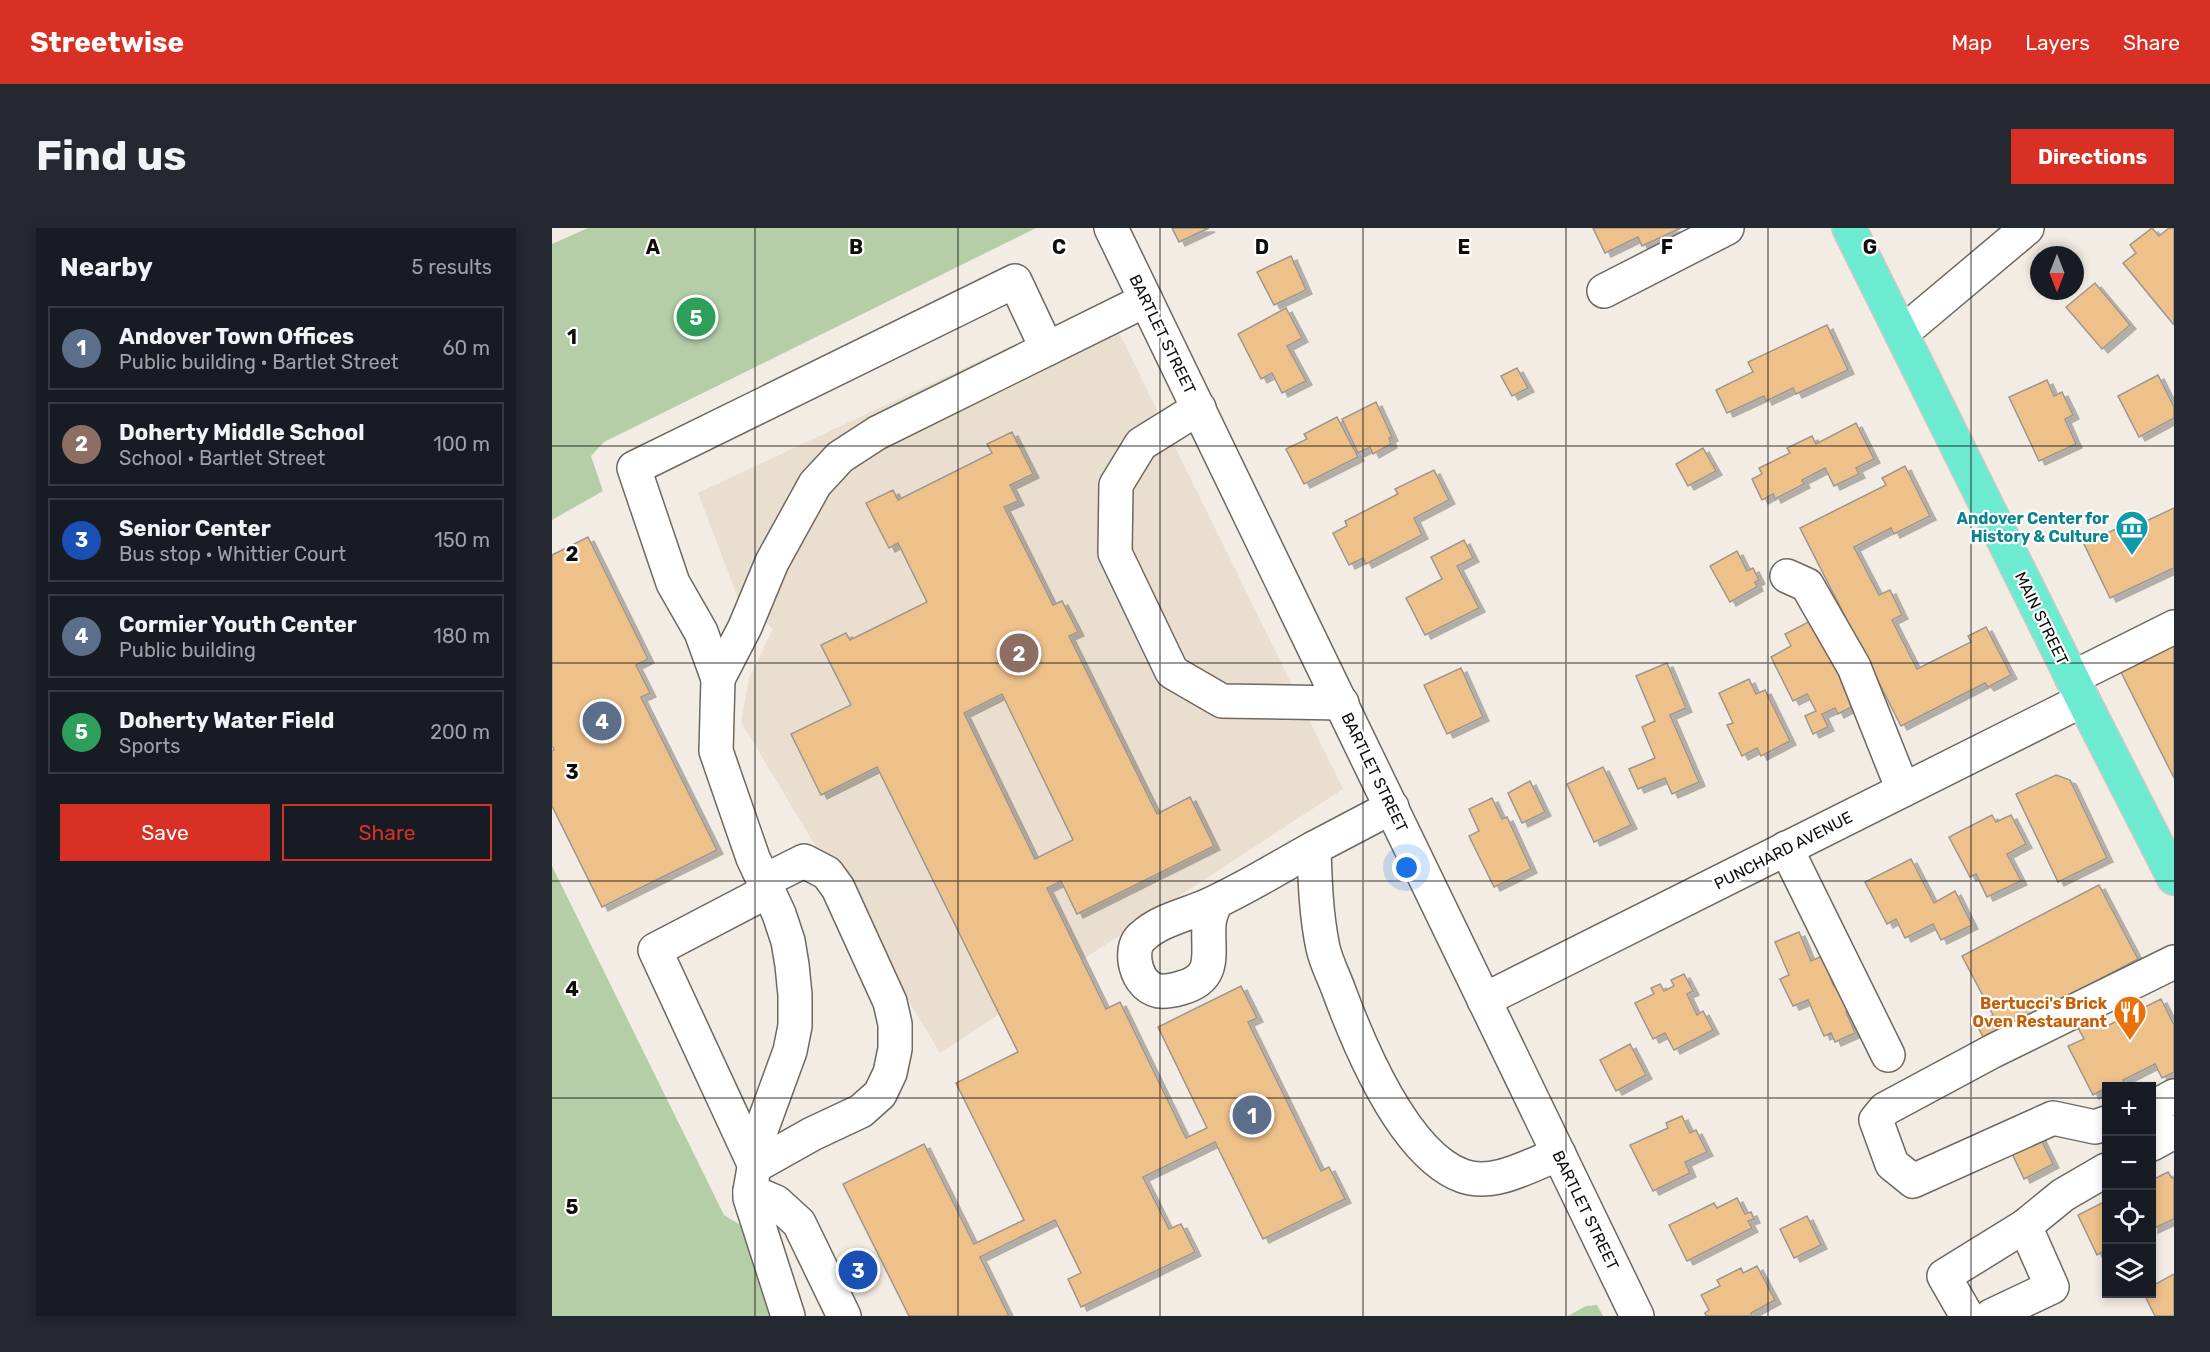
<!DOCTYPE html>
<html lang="en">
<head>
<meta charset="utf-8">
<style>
	body { margin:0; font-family:Rubik,sans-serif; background:#242831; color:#f1f3f6 }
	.controls { position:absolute; right:18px; bottom:18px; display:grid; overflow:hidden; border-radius:0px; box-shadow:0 3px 9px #0003 }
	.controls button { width:54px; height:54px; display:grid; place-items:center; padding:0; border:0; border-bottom:2px solid #363941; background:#171b24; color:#f1f3f6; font:30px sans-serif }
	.compass { position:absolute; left:1478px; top:18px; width:54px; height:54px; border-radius:50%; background:#171b24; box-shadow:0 3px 9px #0003; rotate:180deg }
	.you { position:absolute; left:855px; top:640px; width:21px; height:21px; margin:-15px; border:4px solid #fff; border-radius:50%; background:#1a73e8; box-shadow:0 0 0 9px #1a73e833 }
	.badge { display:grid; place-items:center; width:39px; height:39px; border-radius:50%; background:#d93025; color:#fff; font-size:20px; font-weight:700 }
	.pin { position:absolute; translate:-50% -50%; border:3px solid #fff; box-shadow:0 2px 6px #0006 }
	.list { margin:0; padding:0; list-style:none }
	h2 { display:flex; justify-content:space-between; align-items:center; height:78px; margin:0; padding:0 24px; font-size:26px }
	h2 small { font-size:20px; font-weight:400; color:#9ea1a6 }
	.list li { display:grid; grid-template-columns:39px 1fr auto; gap:18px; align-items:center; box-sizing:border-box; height:84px; margin:0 12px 12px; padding:0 12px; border:2px solid #363941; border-radius:0px }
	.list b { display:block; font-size:22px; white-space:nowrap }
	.list p { margin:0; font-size:20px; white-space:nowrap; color:#9ea1a6 }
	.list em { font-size:20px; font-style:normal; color:#9ea1a6 }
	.actions { display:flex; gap:12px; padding:18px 24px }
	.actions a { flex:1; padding:14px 0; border:2px solid #d93025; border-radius:0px; text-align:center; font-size:21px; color:#d93025 }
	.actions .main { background:#d93025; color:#fff }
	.icon { flex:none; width:33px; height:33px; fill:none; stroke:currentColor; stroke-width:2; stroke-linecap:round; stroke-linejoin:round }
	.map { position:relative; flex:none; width:1622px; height:1088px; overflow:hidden; border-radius:0px }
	header { display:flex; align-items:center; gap:36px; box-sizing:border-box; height:84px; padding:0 30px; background:#d93025; color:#fff }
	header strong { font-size:28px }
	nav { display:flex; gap:33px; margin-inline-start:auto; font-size:21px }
	.intro { display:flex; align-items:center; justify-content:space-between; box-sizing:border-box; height:144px; padding:0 36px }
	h1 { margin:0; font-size:42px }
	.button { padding:15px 27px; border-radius:0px; background:#d93025; color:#fff; font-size:21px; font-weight:700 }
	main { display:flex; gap:36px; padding:0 36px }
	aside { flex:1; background:#171b24; border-radius:0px; box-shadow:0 3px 9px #0003 }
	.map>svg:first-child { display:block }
	.built { fill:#eaded0 }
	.green { fill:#b5cea8 }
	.building { fill:#eec18b; stroke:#9d978f; stroke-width:1.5; fill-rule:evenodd; filter:url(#shadow) }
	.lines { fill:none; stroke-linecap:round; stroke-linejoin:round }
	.minor-casing { stroke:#6e6862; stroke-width:36 }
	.major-casing { stroke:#cacac9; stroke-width:36 }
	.minor { stroke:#fff; stroke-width:33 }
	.major { stroke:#6cebd0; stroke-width:33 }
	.grid { fill:none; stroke:#100d0b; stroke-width:1.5; stroke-opacity:0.55 }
	.labels { text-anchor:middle; stroke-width:4.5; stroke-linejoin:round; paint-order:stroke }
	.street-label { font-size:16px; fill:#100d0b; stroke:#fff }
	.culture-label { font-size:16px; font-weight:bold; fill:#0d838f; stroke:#fff; text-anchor:end }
	.food-label { font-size:16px; font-weight:bold; fill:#c56008; stroke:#fff; text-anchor:end }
	.grid-label { font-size:20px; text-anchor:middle; font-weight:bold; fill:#100d0b; stroke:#fff; stroke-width:4.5; stroke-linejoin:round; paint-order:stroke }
</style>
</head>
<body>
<header>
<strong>Streetwise</strong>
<nav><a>Map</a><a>Layers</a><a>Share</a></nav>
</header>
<div class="intro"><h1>Find us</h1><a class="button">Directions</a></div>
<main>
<aside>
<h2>Nearby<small>5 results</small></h2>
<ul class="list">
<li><span class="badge" style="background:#5c6f8a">1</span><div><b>Andover Town Offices</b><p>Public building · Bartlet Street</p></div><em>60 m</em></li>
<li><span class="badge" style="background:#8d6e63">2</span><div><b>Doherty Middle School</b><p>School · Bartlet Street</p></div><em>100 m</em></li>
<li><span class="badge" style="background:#1a4fb4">3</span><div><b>Senior Center</b><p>Bus stop · Whittier Court</p></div><em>150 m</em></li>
<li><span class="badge" style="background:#5c6f8a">4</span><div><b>Cormier Youth Center</b><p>Public building</p></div><em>180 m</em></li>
<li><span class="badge" style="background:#2e9e5b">5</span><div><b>Doherty Water Field</b><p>Sports</p></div><em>200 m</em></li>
</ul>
<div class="actions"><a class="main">Save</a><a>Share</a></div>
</aside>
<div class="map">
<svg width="1622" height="1088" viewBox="0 0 1622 1088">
	<defs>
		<filter id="shadow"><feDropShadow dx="6" dy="4" stdDeviation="0" flood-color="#0004"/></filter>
	</defs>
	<rect width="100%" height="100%" fill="#f3ece4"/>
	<!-- built -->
	<path class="built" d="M552,74L791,561L388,825L189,494L197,450L221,401L186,370L146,265Z"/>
	<!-- green -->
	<g class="green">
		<path d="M36,0H484L52,214L39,228L51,263L0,292V16Z"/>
		<path d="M0,638L172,987L195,1001L225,1088H0Z"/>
		<path d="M1045,1077L1051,1088H1016L1034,1078Z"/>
	</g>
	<!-- building -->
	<g class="building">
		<path d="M620,0H657L627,14Z"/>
		<path d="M1041,0H1129L1090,18L1086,9L1053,25Z"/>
		<path d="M1600,0L1607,8L1617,0H1622V97L1571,35L1584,25L1578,17Z"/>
		<path d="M739,28L754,62L722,77L705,44Z"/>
		<path d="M1543,55L1578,97L1550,121L1514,79Z"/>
		<path d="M734,80L750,110L735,118L754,153L730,165L720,145L709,151L686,106Z"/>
		<path d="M1275,97L1296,142L1244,166L1241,160L1214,173L1212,168L1175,185L1164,162L1201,144L1196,134Z"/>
		<path d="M965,140L976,160L960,168L949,148Z"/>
		<path d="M1606,147L1622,179V190L1587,209L1566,168Z"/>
		<path d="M1495,152L1502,168L1510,164L1521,187L1513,191L1524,216L1487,233L1457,169Z"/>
		<path d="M824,174L840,209L837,210L839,216L821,226L818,219L806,225L790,191Z"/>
		<path d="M785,189L806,229L752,256L734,221L755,211L752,206Z"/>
		<path d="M1304,195L1322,231L1304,240L1307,246L1282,258L1273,240L1250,252L1252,256L1223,271L1221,266L1210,272L1200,251L1210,246L1207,240L1238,225L1235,220L1260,208L1264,216Z"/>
		<path d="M460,204L481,246L458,257L466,273L452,279L501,377L510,373L526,404L517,408L605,586L638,569L662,618L525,686L509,653L495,660L554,781L568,774L634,910L655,900L606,799L689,758L705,790L696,794L769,943L777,939L793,971L711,1011L663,914L591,949L617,1001L629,996L643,1024L529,1079L516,1051L529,1045L503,992L428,1029L457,1088H357L291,956L372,916L422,1016L472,992L404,855L466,824L325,539L269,567L239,506L299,477L269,417L294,405L298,412L375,374L346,315L337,320L314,275L341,262L346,272L440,225L435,216ZM450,466L521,612L483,631L412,485Z"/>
		<path d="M1151,220L1164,243L1136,258L1124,236Z"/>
		<path d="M1353,238L1378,288L1342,306L1339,300L1302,319L1327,367L1338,362L1350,387L1340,392L1365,441L1419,414L1416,408L1434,399L1459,447L1436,459L1433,455L1349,498L1248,300L1334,257L1330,250Z"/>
		<path d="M882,242L897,272L862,290L870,307L814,336L811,330L797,337L781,305L795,298L793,293L846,266L843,261Z"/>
		<path d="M1622,280V340L1558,370L1532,316L1587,290L1590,295Z"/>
		<path d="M36,309L96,431L84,437L98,465L89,469L165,622L50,679L0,578V523L2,522L0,518V327Z"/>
		<path d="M912,312L921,330L905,338L927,380L873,407L854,370L890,351L879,329Z"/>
		<path d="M1185,323L1195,343L1201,340L1207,352L1203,354L1205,359L1178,374L1158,338Z"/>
		<path d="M1270,387L1305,476L1286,486L1283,480L1270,486L1276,499L1261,506L1253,488L1264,483L1255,466L1241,473L1219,429L1239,418L1233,406Z"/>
		<path d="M1622,415V550L1568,442Z"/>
		<path d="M1115,435L1134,480L1118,487L1147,554L1120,566L1113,550L1086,561L1077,541L1103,530L1090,499L1103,493L1084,448Z"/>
		<path d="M909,440L931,489L895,506L872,457Z"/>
		<path d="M1197,451L1204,466L1213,462L1238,513L1209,528L1205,520L1190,528L1175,497L1181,495L1167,465Z"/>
		<path d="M1051,539L1079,597L1042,614L1015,556Z"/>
		<path d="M1504,547L1518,552L1555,630L1506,654L1464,566Z"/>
		<path d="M978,553L993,584L970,595L956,565Z"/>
		<path d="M940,570L950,591L955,589L979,641L942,659L917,608L927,603L917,581Z"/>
		<path d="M1440,587L1444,594L1459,587L1474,616L1455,626L1469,653L1435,669L1424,646L1418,649L1397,609Z"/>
		<path d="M1359,631L1382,675L1403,663L1420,697L1389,712L1381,696L1353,710L1344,691L1335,696L1313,654Z"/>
		<path d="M1547,657L1586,731L1433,812L1424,796L1441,787L1410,728Z"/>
		<path d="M1247,704L1259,733L1270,728L1282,758L1291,754L1302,781L1294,784L1303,805L1283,814L1279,805L1272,808L1256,772L1241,778L1228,751L1237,747L1223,714Z"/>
		<path d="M1132,746L1141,763L1135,766L1145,787L1151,783L1161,802L1122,822L1113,805L1101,811L1083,775L1102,766L1099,760L1108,756L1112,763L1122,758L1119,752Z"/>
		<path d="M1609,771L1622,797V844L1610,850L1603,836L1571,852L1575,858H1554V865L1552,861L1541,867L1516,818L1532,811L1525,798L1547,787L1553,799Z"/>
		<path d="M1078,816L1094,847L1064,863L1048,832Z"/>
		<path d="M1130,888L1138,905L1144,902L1155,924L1133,934L1138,945L1101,963L1078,917L1116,900L1114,895Z"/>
		<path d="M1485,903L1501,936L1472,951L1456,917Z"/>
		<path d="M1616,944L1620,950L1622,949V991L1600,1001V952Z"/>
		<path d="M1185,970L1193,986L1199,984L1202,991L1196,993L1200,1000L1135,1033L1117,997L1162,975L1165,980Z"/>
		<path d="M1554,973V1022L1545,1027L1526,987Z"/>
		<path d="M1255,988L1269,1017L1242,1030L1228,1001Z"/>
		<path d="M1205,1038L1223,1072L1199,1085L1200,1088H1154L1153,1085L1157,1082L1149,1067L1168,1058L1165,1052L1189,1040L1191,1045Z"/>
		<path d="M1622,1046V1088H1603L1592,1066H1600V1058Z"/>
	</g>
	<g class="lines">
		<defs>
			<g id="minor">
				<path d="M559,0L1085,1088"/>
				<path d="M1052,63L1175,0"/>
				<path d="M1350,105L1475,0"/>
				<path d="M647,180L589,216L564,257L563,325L620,444L670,473L790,475"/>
				<path d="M1235,348L1255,357L1302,439L1351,562"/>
				<path d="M1520,450L1622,399"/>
				<path d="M166,451L193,399L220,334L263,256L288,229L325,205L594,72"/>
				<path d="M840,579L762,620C763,653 764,687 771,720C774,734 782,749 787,763C807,817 852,927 911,948C942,959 978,937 1007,926"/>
				<path d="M1234,620L1336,827"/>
				<path d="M212,653L252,633L275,645L286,660L338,774L343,796V821L338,845L328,866L309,883L260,906L203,938L103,722L216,663"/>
				<path d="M663,675C661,682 657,689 657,697C655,725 666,750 629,760C622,762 615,764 607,763C592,760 585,746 583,733C582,723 583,714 591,708C609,691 639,686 661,675C696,659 729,638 762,620"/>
				<path d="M932,772L1531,472"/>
				<path d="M1600,880L1622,868"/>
				<path d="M1554,895L1543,899L1501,890L1361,953L1340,936L1324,892L1333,881L1441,823L1622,734"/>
				<path d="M1600,916L1622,904"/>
				<path d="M198,963L224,974L247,995L292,1088"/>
				<path d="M236,1088L198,970V963L208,905L238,823L243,798V767L240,737L236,713L227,686L201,630L164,523L166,451L149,404L121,355L82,240L463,53L495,121"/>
				<path d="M1415,1088L1392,1048L1473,998L1511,967L1554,942"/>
				<path d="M1439,1088L1500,1059L1473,998"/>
			</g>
			<path id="major" d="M1297,0L1531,472L1622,650"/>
		</defs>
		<!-- minor casing -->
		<use href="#minor" class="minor-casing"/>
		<!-- major casing -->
		<use href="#major" class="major-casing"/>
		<!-- minor -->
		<use href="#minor" class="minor"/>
		<!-- major -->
		<use href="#major" class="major"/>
	</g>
	<!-- grid -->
	<path class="grid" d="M203,0V1088M406,0V1088M608,0V1088M811,0V1088M1014,0V1088M1216,0V1088M1419,0V1088M0,218H1622M0,435H1622M0,653H1622M0,870H1554M1600,870H1622"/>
	<!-- icons -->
	<defs>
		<symbol id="museum-pin" viewBox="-11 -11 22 30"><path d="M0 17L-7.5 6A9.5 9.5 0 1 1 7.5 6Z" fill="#0f9aa8" stroke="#fff"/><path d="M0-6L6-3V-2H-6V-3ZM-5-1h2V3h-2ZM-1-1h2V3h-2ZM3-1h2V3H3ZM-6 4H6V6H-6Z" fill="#fff"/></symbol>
		<symbol id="restaurant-pin" viewBox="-11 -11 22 30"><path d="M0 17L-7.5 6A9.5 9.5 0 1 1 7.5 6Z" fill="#e8710a" stroke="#fff"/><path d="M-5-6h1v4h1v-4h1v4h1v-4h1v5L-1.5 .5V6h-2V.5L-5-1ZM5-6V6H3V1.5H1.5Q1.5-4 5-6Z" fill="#fff"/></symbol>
	</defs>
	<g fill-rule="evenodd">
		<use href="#museum-pin" x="1561" y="280" width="38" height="52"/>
		<use href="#restaurant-pin" x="1559" y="765" width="38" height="52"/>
	</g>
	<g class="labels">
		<!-- street labels -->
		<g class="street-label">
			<text transform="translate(611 106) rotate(64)" y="6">BARTLET STREET</text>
			<text transform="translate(1490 390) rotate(64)" y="6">MAIN STREET</text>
			<text transform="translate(823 544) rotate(64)" y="6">BARTLET STREET</text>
			<text transform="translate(1231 622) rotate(-27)" y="6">PUNCHARD AVENUE</text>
			<text transform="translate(1034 982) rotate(64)" y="6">BARTLET STREET</text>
		</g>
		<!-- culture labels -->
		<g class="culture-label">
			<text x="1557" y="296">Andover Center for<tspan x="1557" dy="18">History &amp; Culture</tspan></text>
		</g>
		<!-- food labels -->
		<g class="food-label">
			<text x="1555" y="781">Bertucci's Brick<tspan x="1555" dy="18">Oven Restaurant</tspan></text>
		</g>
	</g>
	<g class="grid-label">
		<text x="101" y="26">A</text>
		<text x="304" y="26">B</text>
		<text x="507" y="26">C</text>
		<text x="710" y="26">D</text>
		<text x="912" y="26">E</text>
		<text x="1115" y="26">F</text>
		<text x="1318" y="26">G</text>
		<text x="20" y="116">1</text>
		<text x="20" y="333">2</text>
		<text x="20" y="551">3</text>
		<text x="20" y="768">4</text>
		<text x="20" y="986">5</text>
	</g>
</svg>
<div class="controls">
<button>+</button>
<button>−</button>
<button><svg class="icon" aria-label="locate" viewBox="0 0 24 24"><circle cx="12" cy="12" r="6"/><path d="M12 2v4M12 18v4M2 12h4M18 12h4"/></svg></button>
<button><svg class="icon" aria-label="layers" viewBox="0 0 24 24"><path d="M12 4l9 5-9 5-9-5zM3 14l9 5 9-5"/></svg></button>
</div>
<svg class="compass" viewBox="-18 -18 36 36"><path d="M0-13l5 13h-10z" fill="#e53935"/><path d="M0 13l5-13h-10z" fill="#9ea1a6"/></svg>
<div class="you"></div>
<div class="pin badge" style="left:700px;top:887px;background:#5c6f8a">1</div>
<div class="pin badge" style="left:467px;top:425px;background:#8d6e63">2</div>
<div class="pin badge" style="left:306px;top:1042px;background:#1a4fb4">3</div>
<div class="pin badge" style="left:50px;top:493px;background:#5c6f8a">4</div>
<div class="pin badge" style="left:144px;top:89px;background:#2e9e5b">5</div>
</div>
</main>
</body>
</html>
